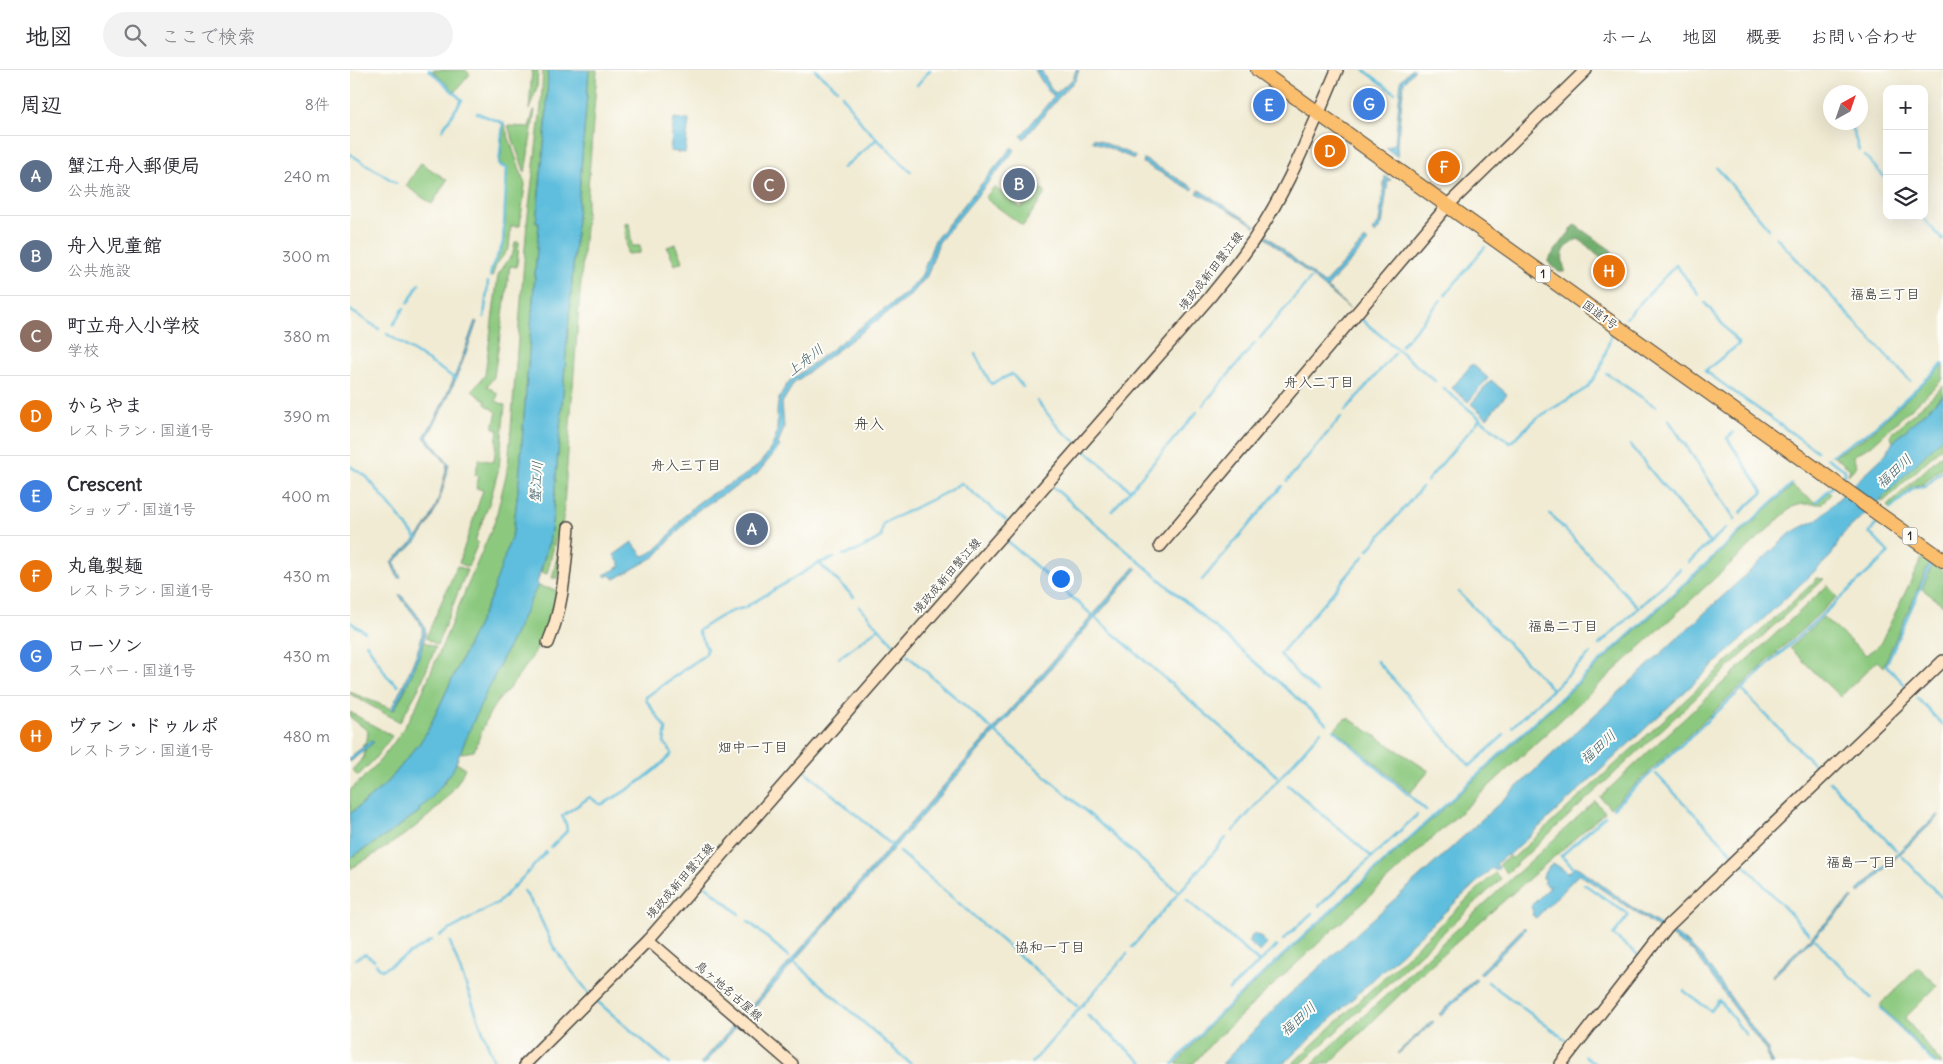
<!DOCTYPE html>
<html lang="ja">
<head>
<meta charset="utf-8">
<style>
	body { margin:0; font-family:Delius,"Klee One",sans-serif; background:#f2f2f3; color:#2b2b33 }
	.controls { position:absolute; right:15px; top:15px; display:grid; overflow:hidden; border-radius:10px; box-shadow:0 5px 20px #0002 }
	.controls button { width:45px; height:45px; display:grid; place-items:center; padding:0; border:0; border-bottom:1px solid #e1e1e2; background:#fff; color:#2b2b33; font:25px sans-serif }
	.compass { position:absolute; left:1473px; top:15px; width:45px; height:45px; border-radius:50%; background:#fff; box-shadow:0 5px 20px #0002; rotate:40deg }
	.you { position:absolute; left:710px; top:508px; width:18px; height:18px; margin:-12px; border:4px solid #fff; border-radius:50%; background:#1a73e8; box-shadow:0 0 0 8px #1a73e833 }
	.badge { display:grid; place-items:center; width:32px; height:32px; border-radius:50%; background:#0f766e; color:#fff; font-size:16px; font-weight:700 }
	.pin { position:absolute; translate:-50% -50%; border:2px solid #fff; box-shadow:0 1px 5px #0006 }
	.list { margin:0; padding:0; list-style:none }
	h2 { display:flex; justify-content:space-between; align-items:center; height:65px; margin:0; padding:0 20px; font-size:21px }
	h2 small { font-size:16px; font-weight:400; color:#7c7c81 }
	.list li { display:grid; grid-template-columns:32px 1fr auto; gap:15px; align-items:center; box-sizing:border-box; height:80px; padding:0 20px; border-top:1px solid #e1e1e2 }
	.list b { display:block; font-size:19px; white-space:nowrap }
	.list p { margin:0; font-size:16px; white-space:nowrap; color:#7c7c81 }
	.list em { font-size:16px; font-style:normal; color:#7c7c81 }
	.icon { flex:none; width:28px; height:28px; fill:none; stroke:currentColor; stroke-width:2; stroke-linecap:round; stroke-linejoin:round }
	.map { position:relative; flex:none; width:1593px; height:994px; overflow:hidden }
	header { display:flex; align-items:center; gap:30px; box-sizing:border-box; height:70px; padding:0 25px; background:#fff; border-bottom:1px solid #e1e1e2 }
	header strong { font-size:24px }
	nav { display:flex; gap:28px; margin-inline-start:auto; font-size:18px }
	.search { width:350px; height:45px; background:#f2f2f3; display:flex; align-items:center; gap:12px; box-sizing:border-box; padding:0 18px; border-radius:28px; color:#7c7c81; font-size:19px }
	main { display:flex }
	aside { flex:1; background:#fff }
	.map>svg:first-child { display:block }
	.green { fill:#8cc97f; stroke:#5c7a55 }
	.forest { fill:#71ad6e; stroke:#4e6c4c }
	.water { fill:#5ebedd; stroke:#447484 }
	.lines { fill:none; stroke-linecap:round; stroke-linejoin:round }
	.stream { stroke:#5ebedd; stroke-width:2.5 }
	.secondary-casing { stroke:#494844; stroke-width:14 }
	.highway-casing { stroke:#494844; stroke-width:16 }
	.secondary { stroke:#fde5c5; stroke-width:11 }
	.highway { stroke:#fabe6d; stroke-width:14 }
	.labels { text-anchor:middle; stroke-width:4; stroke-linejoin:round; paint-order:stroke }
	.shield { fill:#fdfcf7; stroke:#6a6a68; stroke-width:1 }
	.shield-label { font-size:11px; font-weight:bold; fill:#2b2b2b }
	.street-label { font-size:12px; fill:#2b2b2b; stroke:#fdfcf7 }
	.neighbourhood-label { font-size:14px; fill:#2b2b2b; stroke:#fdfcf7 }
	.water-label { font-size:14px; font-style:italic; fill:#3d5e69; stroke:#fdfcf7 }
	.quarter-label { font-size:15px; fill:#2b2b2b; stroke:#fdfcf7 }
</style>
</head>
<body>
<header>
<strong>地図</strong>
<div class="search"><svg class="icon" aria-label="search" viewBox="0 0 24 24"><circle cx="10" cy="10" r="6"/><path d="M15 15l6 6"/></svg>ここで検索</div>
<nav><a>ホーム</a><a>地図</a><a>概要</a><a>お問い合わせ</a></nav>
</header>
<main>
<aside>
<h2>周辺<small>8件</small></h2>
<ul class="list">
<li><span class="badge" style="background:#5c6f8a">A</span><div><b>蟹江舟入郵便局</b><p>公共施設</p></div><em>240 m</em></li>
<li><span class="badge" style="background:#5c6f8a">B</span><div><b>舟入児童館</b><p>公共施設</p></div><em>300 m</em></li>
<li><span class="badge" style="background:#8d6e63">C</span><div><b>町立舟入小学校</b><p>学校</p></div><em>380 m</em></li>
<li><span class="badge" style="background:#e8710a">D</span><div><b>からやま</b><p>レストラン · 国道1号</p></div><em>390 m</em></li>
<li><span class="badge" style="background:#3f7fe0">E</span><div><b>Crescent</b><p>ショップ · 国道1号</p></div><em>400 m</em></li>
<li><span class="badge" style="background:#e8710a">F</span><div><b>丸亀製麺</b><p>レストラン · 国道1号</p></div><em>430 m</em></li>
<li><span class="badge" style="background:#3f7fe0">G</span><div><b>ローソン</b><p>スーパー · 国道1号</p></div><em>430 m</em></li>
<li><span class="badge" style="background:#e8710a">H</span><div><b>ヴァン・ドゥルポ</b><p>レストラン · 国道1号</p></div><em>480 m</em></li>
</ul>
</aside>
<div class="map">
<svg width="1593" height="994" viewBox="0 0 1593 994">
	<rect width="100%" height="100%" fill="#fdfcf7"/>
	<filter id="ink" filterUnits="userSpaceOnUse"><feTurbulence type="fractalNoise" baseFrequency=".02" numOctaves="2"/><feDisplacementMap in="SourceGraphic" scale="10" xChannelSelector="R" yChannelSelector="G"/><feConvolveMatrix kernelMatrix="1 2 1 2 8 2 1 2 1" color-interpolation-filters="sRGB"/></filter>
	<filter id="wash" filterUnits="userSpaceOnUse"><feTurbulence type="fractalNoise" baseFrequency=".0096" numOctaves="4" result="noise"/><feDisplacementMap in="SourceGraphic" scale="20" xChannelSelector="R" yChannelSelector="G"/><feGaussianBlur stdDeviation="1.12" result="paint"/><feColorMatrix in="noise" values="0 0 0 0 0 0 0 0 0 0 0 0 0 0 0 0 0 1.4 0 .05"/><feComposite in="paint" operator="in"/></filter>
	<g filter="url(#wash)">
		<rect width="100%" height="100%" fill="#f1ebd3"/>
		<!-- green -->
		<g class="green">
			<path d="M82,0H116L120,4L105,22Z"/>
			<path d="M182,0H188L187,17L179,40Z"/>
			<path d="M193,0H198L196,55L186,152L189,153L169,411L163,462L145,518L78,660L69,674L38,712L0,744V720C28,697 49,668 66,637L145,451L158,397L177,153L191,37Z"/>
			<path d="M239,0H247L212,461L206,467L197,504L191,502L198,474H199L203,445Z"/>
			<path d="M184,40H185L175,103L158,56L179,57Z"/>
			<path d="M154,54L175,114L170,156H161L159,178L146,195L142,207H140C142,191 151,185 154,172L157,97L153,96L150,94Z"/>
			<path d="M71,93L97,110L82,134L56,116Z"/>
			<path d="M688,116L696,122L673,156L635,128L644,117L671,138Z"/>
			<path d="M275,153H279L282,176H290V183L277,184Z"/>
			<path d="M165,172H169L167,197L160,196L144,307L137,316L148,324L146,331L155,335L149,398L140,431L125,471L128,473L118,497L109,493L133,420L126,418L129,406L125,405L129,389L144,392L148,359L143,358L147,342L135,334L136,331L122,321L135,305L148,205L163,183Z"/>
			<path d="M326,174L333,191L325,195L317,177Z"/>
			<path d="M1593,295V309L1522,375L1503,386L1507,396L1498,405L1500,399L1484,386L1520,364Z"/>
			<path d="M1593,316V325L1543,372L1540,365Z"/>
			<path d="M1593,367V376L1533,432L1530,430Z"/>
			<path d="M1593,383V396L1574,414L1563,416L1540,439L1537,436Z"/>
			<path d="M1442,416L1466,433L1478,422L1481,424L1471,434H1452L1442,437L921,917L860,975L843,994H826L864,951Z"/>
			<path d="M211,472L208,508H202Z"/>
			<path d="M1573,486L1580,492L1533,597L1527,591L1490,627L1440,578L1473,547L1516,585L1530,574Z"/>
			<path d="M1583,494L1593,501V535L1572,519Z"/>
			<path d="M107,496L117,500L87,575L76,568Z"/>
			<path d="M1466,508L1474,509L1157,803L1149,795L1158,787L1163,788L1463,513Z"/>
			<path d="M1478,515L1487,527L1260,738L1250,727Z"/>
			<path d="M187,516L207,520C201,557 187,583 164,612C158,621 150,627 144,636C135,650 130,666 124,681L112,683L110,682L129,638Z"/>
			<path d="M74,572L86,577L69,618L50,652L0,624V622L44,640L55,620Z"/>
			<path d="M0,642L42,666L23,691L8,706L2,700L14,687L15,679L24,672L22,670L13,677L12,675L17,670L18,661L0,647Z"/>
			<path d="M998,648L1079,701L1060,723L985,659L994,649Z"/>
			<path d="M106,693L115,698C97,743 40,775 0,799V788L37,765L70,741L69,739L95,712Z"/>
			<path d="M1245,731L1255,742L1074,901L979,994H962Z"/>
			<path d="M1145,803L1151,809L951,994H942Z"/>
			<path d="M1568,898L1571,899L1587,916L1555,948L1592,994H1587L1530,935Z"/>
		</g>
		<!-- forest -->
		<path class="forest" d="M1225,155L1261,180L1263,183L1253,189C1243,184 1238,174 1228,169C1212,177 1210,185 1215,200L1214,202H1209L1198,192V190Z"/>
		<!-- water -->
		<g class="water">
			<path d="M198,0H239L203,445L199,474H198L187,513L188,515L129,638L103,700L81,729L69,739L70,741L37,765L0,788V744L38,712L69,674L78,660L145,518L144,517L163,462L169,411L189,153H186L196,55Z"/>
			<path d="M685,0H691L702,20L706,23L723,9L726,0H729L725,11L714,21L674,69L671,66L704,26L697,20Z"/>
			<path d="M1060,0H1065L1054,12L1047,75L1048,87L1036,78L1045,74L1051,10Z"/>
			<path d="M324,48L339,50L335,83L320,81Z"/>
			<path d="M743,68L785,86L784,89L742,71Z"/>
			<path d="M662,77L665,80L589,172L577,206L561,225L444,313L432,333L434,358L428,374L430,376L407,404L351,438L343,444L306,486L265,509L259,505L256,507L254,505L271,496L264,485L282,472L293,486C312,481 325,455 339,441C364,415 401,413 421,378C436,351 416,338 440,311L557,222L571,207L585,170Z"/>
			<path d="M794,89L844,118L842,120L793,93Z"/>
			<path d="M1035,106L1041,110L1038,111L1032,155L1025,164L1022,161L1029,153Z"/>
			<path d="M849,120L906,155L905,157L894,149L847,123Z"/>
			<path d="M916,165L974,214L1015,169L1018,172L977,217L1000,239L915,167Z"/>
			<path d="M125,251L127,252C113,292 99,330 77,367L99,394C94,418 87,444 72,464C65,475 53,483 44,492L51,508H48L41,492C51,483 62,474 70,464C85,446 93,417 97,394L74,367C97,331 111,291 125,251Z"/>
			<path d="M1122,294L1138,308L1118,332L1102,318Z"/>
			<path d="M1141,310L1157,324L1137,348L1121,334Z"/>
			<path d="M1593,325V367L1530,430L1493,464L1481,486L1158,786L1156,785L1146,794L1149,798L1146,801L1142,798L933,994H872L932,931L1088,790L1442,462L1467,450L1486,431L1534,386L1543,372Z"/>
			<path d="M785,497L787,499L746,547L396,947L393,945Z"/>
			<path d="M50,524C56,531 73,550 75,558C78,576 53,623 44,640L41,639C49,624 75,573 72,558C70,550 54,533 49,525Z"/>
			<path d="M22,670L24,672L0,692V687Z"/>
			<path d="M1588,744L1589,746L1510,823L1508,821Z"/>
			<path d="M1202,794H1205L1218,803L1226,796L1283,838L1322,862L1340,875L1353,888L1418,980L1423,994H1420L1416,981L1344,882L1229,804L1186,848L1182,845L1183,842L1181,836L1201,816H1197L1194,812L1196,810L1193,808L1194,803Z"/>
			<path d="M1502,827L1503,829L1423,907L1422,905Z"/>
			<path d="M1174,857L1176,859L1131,905L1129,903Z"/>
			<path d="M904,863L908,866L909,865L917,874L910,882L898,872Z"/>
			<path d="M1124,909L1127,910L1091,946L1089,944Z"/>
			<path d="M1082,951L1084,952L1048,984L1047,983Z"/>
			<path d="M386,953L388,955L355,994H350Z"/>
		</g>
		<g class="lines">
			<!-- stream -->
			<g class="stream">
				<path d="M79,0L112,30L92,60"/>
				<path d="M465,0L487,19"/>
				<path d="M1014,0L1045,23"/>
				<path d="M567,15L580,0"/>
				<path d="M492,25L513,55L561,102"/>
				<path d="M127,43L153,53L149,94L153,97H157L153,172C150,185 142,190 140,206"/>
				<path d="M1500,52L1509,80"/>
				<path d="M0,84L46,113"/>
				<path d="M1515,86L1537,110"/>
				<path d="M493,98L527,69"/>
				<path d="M1367,98L1419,159"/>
				<path d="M1571,146L1593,170"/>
				<path d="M1426,167L1560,311"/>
				<path d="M1095,225L1135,177"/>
				<path d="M58,233L69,214"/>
				<path d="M1355,233L1389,274L1355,301L1467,381"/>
				<path d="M0,240L29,259"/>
				<path d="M134,247L138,212"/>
				<path d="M1276,248L1326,195L1349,225"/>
				<path d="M1011,249L1085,311"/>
				<path d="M43,255L54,238"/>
				<path d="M37,264L106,309"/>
				<path d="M910,268L960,209"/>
				<path d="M1051,276L1091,230"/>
				<path d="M625,284L641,314L662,304L673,317"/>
				<path d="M1256,303L1306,337"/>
				<path d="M1093,318L1160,373L1187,348L1237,318L1250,299L1261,266"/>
				<path d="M687,331L710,359L725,371"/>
				<path d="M853,335L905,273"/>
				<path d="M995,341L1045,283"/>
				<path d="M1318,349L1385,449"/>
				<path d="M1384,362L1377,368L1413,422L1390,443"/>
				<path d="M1280,375L1360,473"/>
				<path d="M736,381L780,420"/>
				<path d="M1482,385L1519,362L1593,294"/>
				<path d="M1477,388L1495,400V404L1490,410"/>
				<path d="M0,396L17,407L67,469"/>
				<path d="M937,411L991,347"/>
				<path d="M1077,411L1130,349"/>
				<path d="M703,417L977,654"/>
				<path d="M1466,432L1482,417"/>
				<path d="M1540,439L1564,418L1575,417L1593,400"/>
				<path d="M762,441L847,342"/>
				<path d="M1200,444L1289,538"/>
				<path d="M657,471L927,706"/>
				<path d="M1018,480L1072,417"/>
				<path d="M493,485L507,481L531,467L533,454L536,452L597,422L611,413L656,450"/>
				<path d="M1339,492L1376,458"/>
				<path d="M469,493L504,527"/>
				<path d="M852,510L932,416"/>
				<path d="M1109,522L1202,619"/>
				<path d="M509,536L546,577"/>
				<path d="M0,552L15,562"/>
				<path d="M16,573L37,606L48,616"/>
				<path d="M1249,575L1330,499"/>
				<path d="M557,585L827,821"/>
				<path d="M489,588L529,558"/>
				<path d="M1027,591L1120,696L1154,665"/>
				<path d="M1558,618L1536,595L1581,494"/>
				<path d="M968,622L950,607L930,584L1014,486"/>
				<path d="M1394,622L1469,700"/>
				<path d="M1567,628L1593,655"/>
				<path d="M1162,657L1241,583"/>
				<path d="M984,660L1076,740"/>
				<path d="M1304,700L1539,483L1519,462L1526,455"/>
				<path d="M455,701L544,777"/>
				<path d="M1306,704L1383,784"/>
				<path d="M1480,712L1546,780"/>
				<path d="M938,715L1022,787"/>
				<path d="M1263,738L1302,702"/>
				<path d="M883,761L971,661"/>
				<path d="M201,777L217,761L216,754L212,746L240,727L249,734H253C280,719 299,707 321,685V681L314,673L316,659L296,630V627L356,584L357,579L348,561C363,551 376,541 394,538L469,493L484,488"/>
				<path d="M549,781L727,936"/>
				<path d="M1552,786L1593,829"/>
				<path d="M1394,794L1459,864"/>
				<path d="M181,799L196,782"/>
				<path d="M1225,799L1211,786L1255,746"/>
				<path d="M1234,814L1279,845L1263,865L1288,885"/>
				<path d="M356,816L389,844"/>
				<path d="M174,821L186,839L204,878L239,923"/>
				<path d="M837,830L909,892"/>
				<path d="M969,836L1067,745"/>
				<path d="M398,851L439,887"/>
				<path d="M89,866L149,832L179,801"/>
				<path d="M1465,869L1521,928"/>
				<path d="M933,870L962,843"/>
				<path d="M100,872L145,994"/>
				<path d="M782,877L876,768"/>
				<path d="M5,889L15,884L24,890"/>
				<path d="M442,890L561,994"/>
				<path d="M26,894L32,900L81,871"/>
				<path d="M1138,912L1220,973"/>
				<path d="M879,920L927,876"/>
				<path d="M1334,921L1361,941L1369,930L1396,965"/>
				<path d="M248,932L320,994"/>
				<path d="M1531,938L1585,994"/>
				<path d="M737,945L794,994"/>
				<path d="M1235,986L1246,994"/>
				<path d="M682,993L777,884"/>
				<path d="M823,994L863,950L1442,414"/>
			</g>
		</g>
	</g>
	<g filter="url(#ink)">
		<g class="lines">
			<defs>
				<g id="secondary">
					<path d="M810,476L1098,135L1236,0"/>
					<path d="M198,573C214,535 215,497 219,457"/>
					<path d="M298,870L442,994"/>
					<path d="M175,994L298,870L859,228C870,214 882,200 893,185C934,130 960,63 987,0"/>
					<path d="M1211,994L1318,856L1593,591"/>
				</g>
				<path id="highway" d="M908,0L1593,490"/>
			</defs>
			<!-- secondary casing -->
			<use href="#secondary" class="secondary-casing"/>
			<!-- highway casing -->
			<use href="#highway" class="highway-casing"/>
			<!-- secondary -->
			<use href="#secondary" class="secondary"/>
			<!-- highway -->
			<use href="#highway" class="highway"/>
		</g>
	</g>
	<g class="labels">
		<!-- shield labels -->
		<g class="shield">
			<rect x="1185.5" y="195.5" width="15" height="17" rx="4"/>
			<rect x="1552.5" y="457.5" width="15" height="17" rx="4"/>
		</g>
		<g class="shield-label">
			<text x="1193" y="208">1</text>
			<text x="1560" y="470">1</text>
		</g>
		<!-- street labels -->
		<g class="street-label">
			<text transform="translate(861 201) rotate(-52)" y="4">境政成新田蟹江線</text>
			<text transform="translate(1250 245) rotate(36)" y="4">国道1号</text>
			<text transform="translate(597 506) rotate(-49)" y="4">境政成新田蟹江線</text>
			<text transform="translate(330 811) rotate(-49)" y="4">境政成新田蟹江線</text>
			<text transform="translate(379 921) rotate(41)" y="4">鳥ヶ地名古屋線</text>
		</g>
		<!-- neighbourhood labels -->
		<g class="neighbourhood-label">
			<text x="1535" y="229">福島三丁目</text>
			<text x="969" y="317">舟入二丁目</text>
			<text x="336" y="400">舟入三丁目</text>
			<text x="1213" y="561">福島二丁目</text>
			<text x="403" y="682">畑中一丁目</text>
			<text x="1511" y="797">福島一丁目</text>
			<text x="700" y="882">協和一丁目</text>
		</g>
		<!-- water labels -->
		<g class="water-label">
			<text transform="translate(455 290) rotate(-38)" y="5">上舟川</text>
			<text transform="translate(1544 401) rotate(-43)" y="5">福田川</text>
			<text transform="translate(186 412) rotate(-86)" y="5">蟹江川</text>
			<text transform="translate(1248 677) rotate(-42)" y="5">福田川</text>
			<text transform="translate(948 949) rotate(-42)" y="5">福田川</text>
		</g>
		<!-- quarter labels -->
		<g class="quarter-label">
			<text x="519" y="359">舟入</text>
		</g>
	</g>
</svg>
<div class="controls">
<button>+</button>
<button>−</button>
<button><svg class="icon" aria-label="layers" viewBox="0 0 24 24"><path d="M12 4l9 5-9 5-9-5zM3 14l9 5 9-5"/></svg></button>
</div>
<svg class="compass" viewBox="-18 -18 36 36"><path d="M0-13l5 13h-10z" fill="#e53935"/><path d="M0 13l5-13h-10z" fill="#7c7c81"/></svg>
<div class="you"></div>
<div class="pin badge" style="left:402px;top:459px;background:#5c6f8a">A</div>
<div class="pin badge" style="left:669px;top:114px;background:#5c6f8a">B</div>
<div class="pin badge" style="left:419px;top:115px;background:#8d6e63">C</div>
<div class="pin badge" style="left:980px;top:81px;background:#e8710a">D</div>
<div class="pin badge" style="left:919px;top:35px;background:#3f7fe0">E</div>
<div class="pin badge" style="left:1094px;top:97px;background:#e8710a">F</div>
<div class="pin badge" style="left:1019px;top:34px;background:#3f7fe0">G</div>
<div class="pin badge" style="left:1259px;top:201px;background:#e8710a">H</div>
</div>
</main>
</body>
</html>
